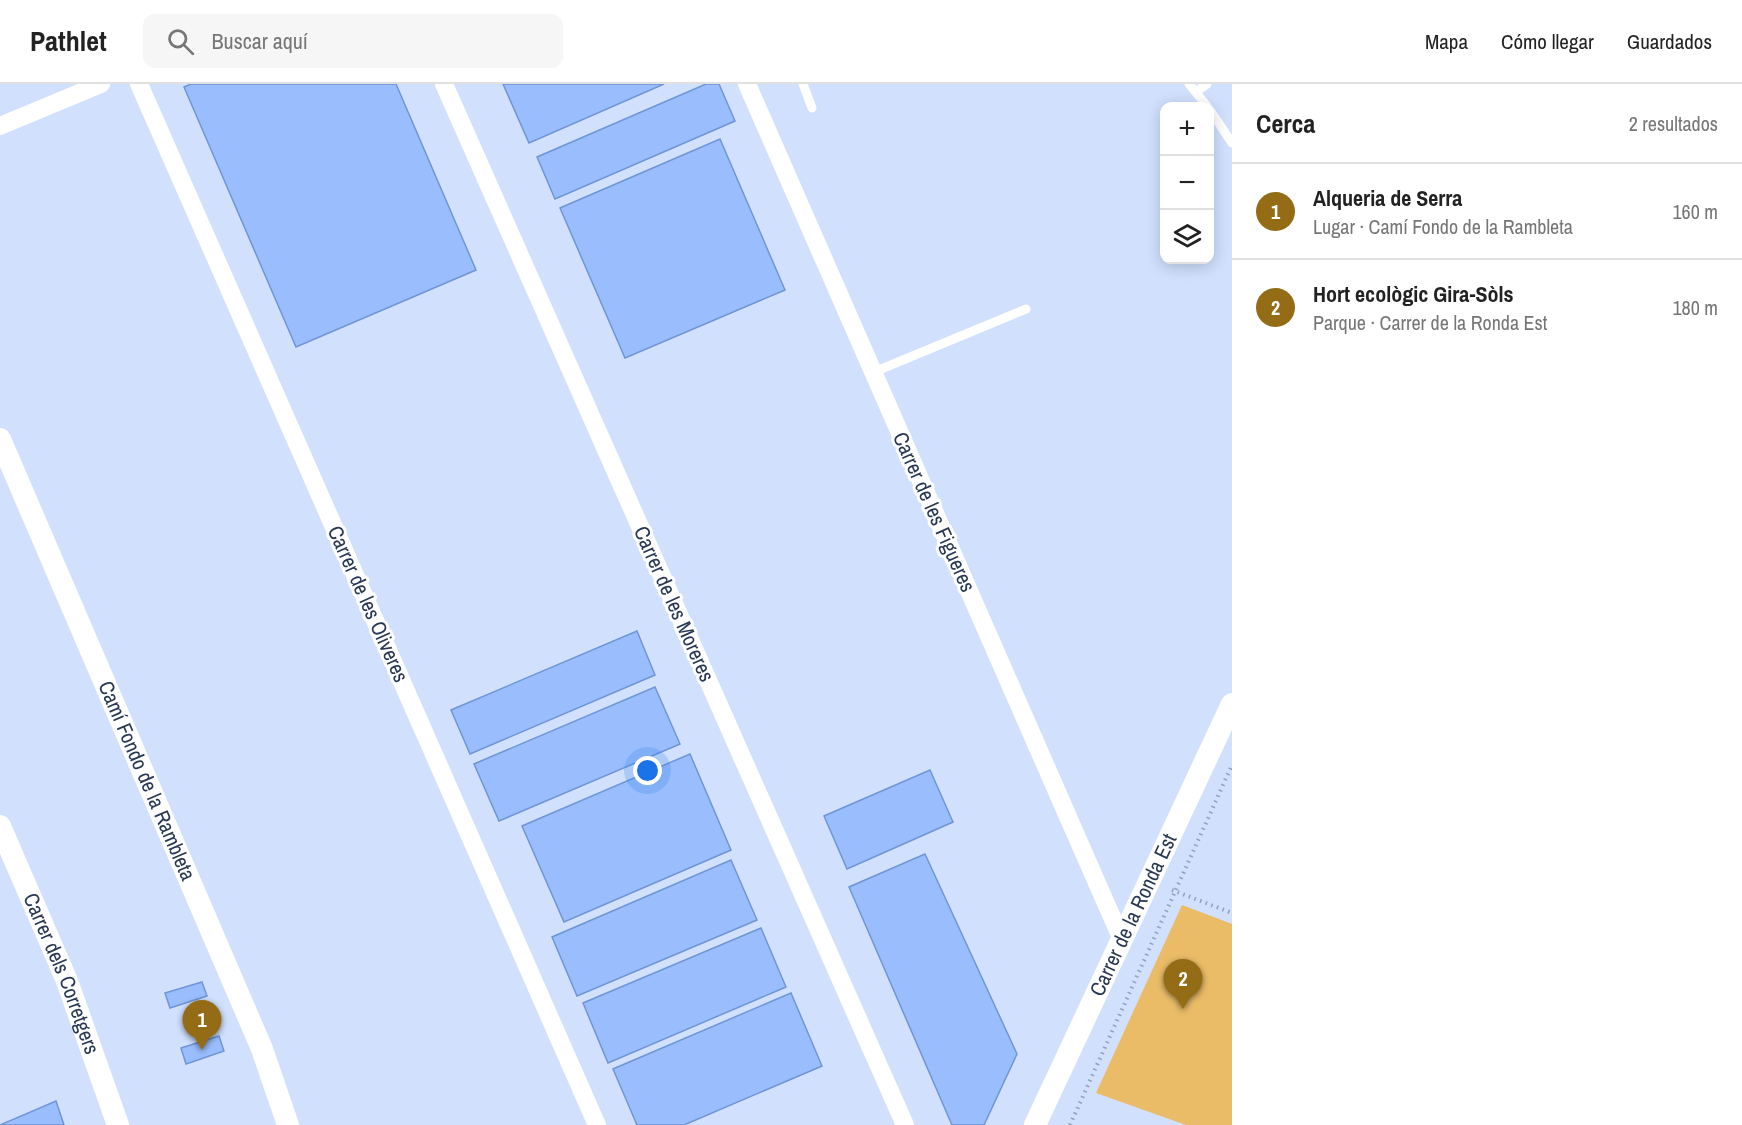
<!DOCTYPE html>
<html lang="es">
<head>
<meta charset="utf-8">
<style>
	body { margin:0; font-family:"Archivo Narrow",sans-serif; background:#f6f6f6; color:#222 }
	.controls { position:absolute; right:18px; top:18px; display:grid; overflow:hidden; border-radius:12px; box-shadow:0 3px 15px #0003 }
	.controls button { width:54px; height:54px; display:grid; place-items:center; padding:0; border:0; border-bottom:2px solid #e0e0e0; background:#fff; color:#222; font:30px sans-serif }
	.you { position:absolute; left:648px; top:687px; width:21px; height:21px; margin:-15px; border:4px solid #fff; border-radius:50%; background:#1a73e8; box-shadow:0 0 0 9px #1a73e833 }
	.badge { display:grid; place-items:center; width:39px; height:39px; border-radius:50%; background:#946c15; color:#fff; font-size:20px; font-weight:700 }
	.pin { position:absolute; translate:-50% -50px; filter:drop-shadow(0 2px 3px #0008) }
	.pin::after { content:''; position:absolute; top:32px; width:21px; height:18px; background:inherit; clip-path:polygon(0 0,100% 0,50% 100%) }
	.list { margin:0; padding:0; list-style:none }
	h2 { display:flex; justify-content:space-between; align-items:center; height:78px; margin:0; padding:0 24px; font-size:26px }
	h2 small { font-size:20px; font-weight:400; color:#767676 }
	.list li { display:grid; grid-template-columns:39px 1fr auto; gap:18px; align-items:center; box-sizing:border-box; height:96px; padding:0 24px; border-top:2px solid #e0e0e0 }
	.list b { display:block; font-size:22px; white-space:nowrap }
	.list p { margin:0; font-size:20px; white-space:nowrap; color:#767676 }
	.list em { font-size:20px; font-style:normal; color:#767676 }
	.icon { flex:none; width:33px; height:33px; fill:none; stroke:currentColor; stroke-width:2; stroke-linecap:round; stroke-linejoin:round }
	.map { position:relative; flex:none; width:1232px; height:1041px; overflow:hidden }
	header { display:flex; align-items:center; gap:36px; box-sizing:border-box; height:84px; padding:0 30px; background:#fff; border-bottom:2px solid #e0e0e0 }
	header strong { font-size:28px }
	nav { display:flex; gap:33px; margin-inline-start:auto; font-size:21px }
	.search { width:420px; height:54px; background:#f6f6f6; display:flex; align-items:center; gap:15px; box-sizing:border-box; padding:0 21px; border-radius:12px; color:#767676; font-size:22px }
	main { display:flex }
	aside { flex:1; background:#fff }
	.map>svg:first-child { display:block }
	.green { fill:#eabc68 }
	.building { fill:#9abefd; stroke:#6f95d6; stroke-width:1.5 }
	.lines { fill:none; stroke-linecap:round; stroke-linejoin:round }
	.path { stroke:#91a1bd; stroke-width:4; stroke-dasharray:1.5 4.5; stroke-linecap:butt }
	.service { stroke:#fff; stroke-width:9 }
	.minor { stroke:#fff; stroke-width:18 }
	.tertiary { stroke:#fff; stroke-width:22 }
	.labels { text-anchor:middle; stroke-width:6; stroke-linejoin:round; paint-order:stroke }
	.street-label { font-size:21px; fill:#283854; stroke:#fff }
</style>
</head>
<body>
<header>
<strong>Pathlet</strong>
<div class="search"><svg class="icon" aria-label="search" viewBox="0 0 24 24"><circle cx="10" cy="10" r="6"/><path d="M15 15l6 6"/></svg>Buscar aquí</div>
<nav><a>Mapa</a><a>Cómo llegar</a><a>Guardados</a></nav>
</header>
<main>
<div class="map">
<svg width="1232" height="1041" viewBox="0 0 1232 1041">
	<rect width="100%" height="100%" fill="#d0e0fd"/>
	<!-- green -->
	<path class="green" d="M1182,821L1232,840V1041H1186L1096,1009Z"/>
	<!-- building -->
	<g class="building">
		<path d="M191,0H396L476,186L296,263L184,3Z"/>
		<path d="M503,0H664L529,59Z"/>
		<path d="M706,0H719L735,37L555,115L537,73Z"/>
		<path d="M720,55L785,206L625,274L560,124Z"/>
		<path d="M637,547L655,591L470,670L451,626Z"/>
		<path d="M655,603L680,660L499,737L474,680Z"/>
		<path d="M690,670L731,766L564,838L522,742Z"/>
		<path d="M930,686L953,738L847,785L824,732Z"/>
		<path d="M925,770L1017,970L984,1041H952L849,803Z"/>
		<path d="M731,776L757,836L577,912L552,853Z"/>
		<path d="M761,844L786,903L608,979L583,919Z"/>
		<path d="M202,898L207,912L170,924L165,909Z"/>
		<path d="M791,909L822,982L684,1041H637L613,985Z"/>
		<path d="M219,952L224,967L186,980L181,964Z"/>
		<path d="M56,1017L64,1041H0Z"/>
	</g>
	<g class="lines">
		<!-- path -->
		<g class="path">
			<path d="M1172,806L1232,829"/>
			<path d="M1070,1041L1232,681"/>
		</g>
		<!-- service -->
		<g class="service">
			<path d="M803,0L812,24"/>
			<path d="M1189,0L1207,22"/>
			<path d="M1197,7L1207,0"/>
			<path d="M1210,26L1232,59"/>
			<path d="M874,288L1026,225"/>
		</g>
		<!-- minor -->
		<g class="minor">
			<path d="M139,0L597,1041"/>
			<path d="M444,0L905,1041"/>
			<path d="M747,0L1122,856"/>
			<path d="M0,42L101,0"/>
		</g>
		<!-- tertiary -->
		<g class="tertiary">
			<path id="s1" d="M0,355L262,965L288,1041"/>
			<path id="s2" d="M0,742L67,897L118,1041"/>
			<path id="s3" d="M1035,1041L1232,620"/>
		</g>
	</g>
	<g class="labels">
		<!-- street labels -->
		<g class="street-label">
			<text transform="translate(934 428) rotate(66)" y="7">Carrer de les Figueres</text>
			<text transform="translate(368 520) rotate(66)" y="7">Carrer de les Oliveres</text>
			<text transform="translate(674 520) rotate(66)" y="7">Carrer de les Moreres</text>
			<text dy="7" stroke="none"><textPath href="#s1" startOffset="372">Camí Fondo de la Rambleta</textPath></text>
			<text dy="7" stroke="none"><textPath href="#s3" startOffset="232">Carrer de la Ronda Est</textPath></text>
			<text dy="7" stroke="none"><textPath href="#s2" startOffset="160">Carrer dels Corretgers</textPath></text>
		</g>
	</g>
</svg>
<div class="controls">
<button>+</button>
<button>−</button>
<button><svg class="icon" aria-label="layers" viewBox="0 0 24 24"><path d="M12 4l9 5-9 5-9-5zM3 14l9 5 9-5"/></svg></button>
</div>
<div class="you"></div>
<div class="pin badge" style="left:202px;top:966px">1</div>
<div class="pin badge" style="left:1183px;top:925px">2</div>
</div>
<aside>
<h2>Cerca<small>2 resultados</small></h2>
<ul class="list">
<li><span class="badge">1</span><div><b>Alqueria de Serra</b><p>Lugar · Camí Fondo de la Rambleta</p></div><em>160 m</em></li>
<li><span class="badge">2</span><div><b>Hort ecològic Gira-Sòls</b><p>Parque · Carrer de la Ronda Est</p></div><em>180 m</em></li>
</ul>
</aside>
</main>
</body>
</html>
